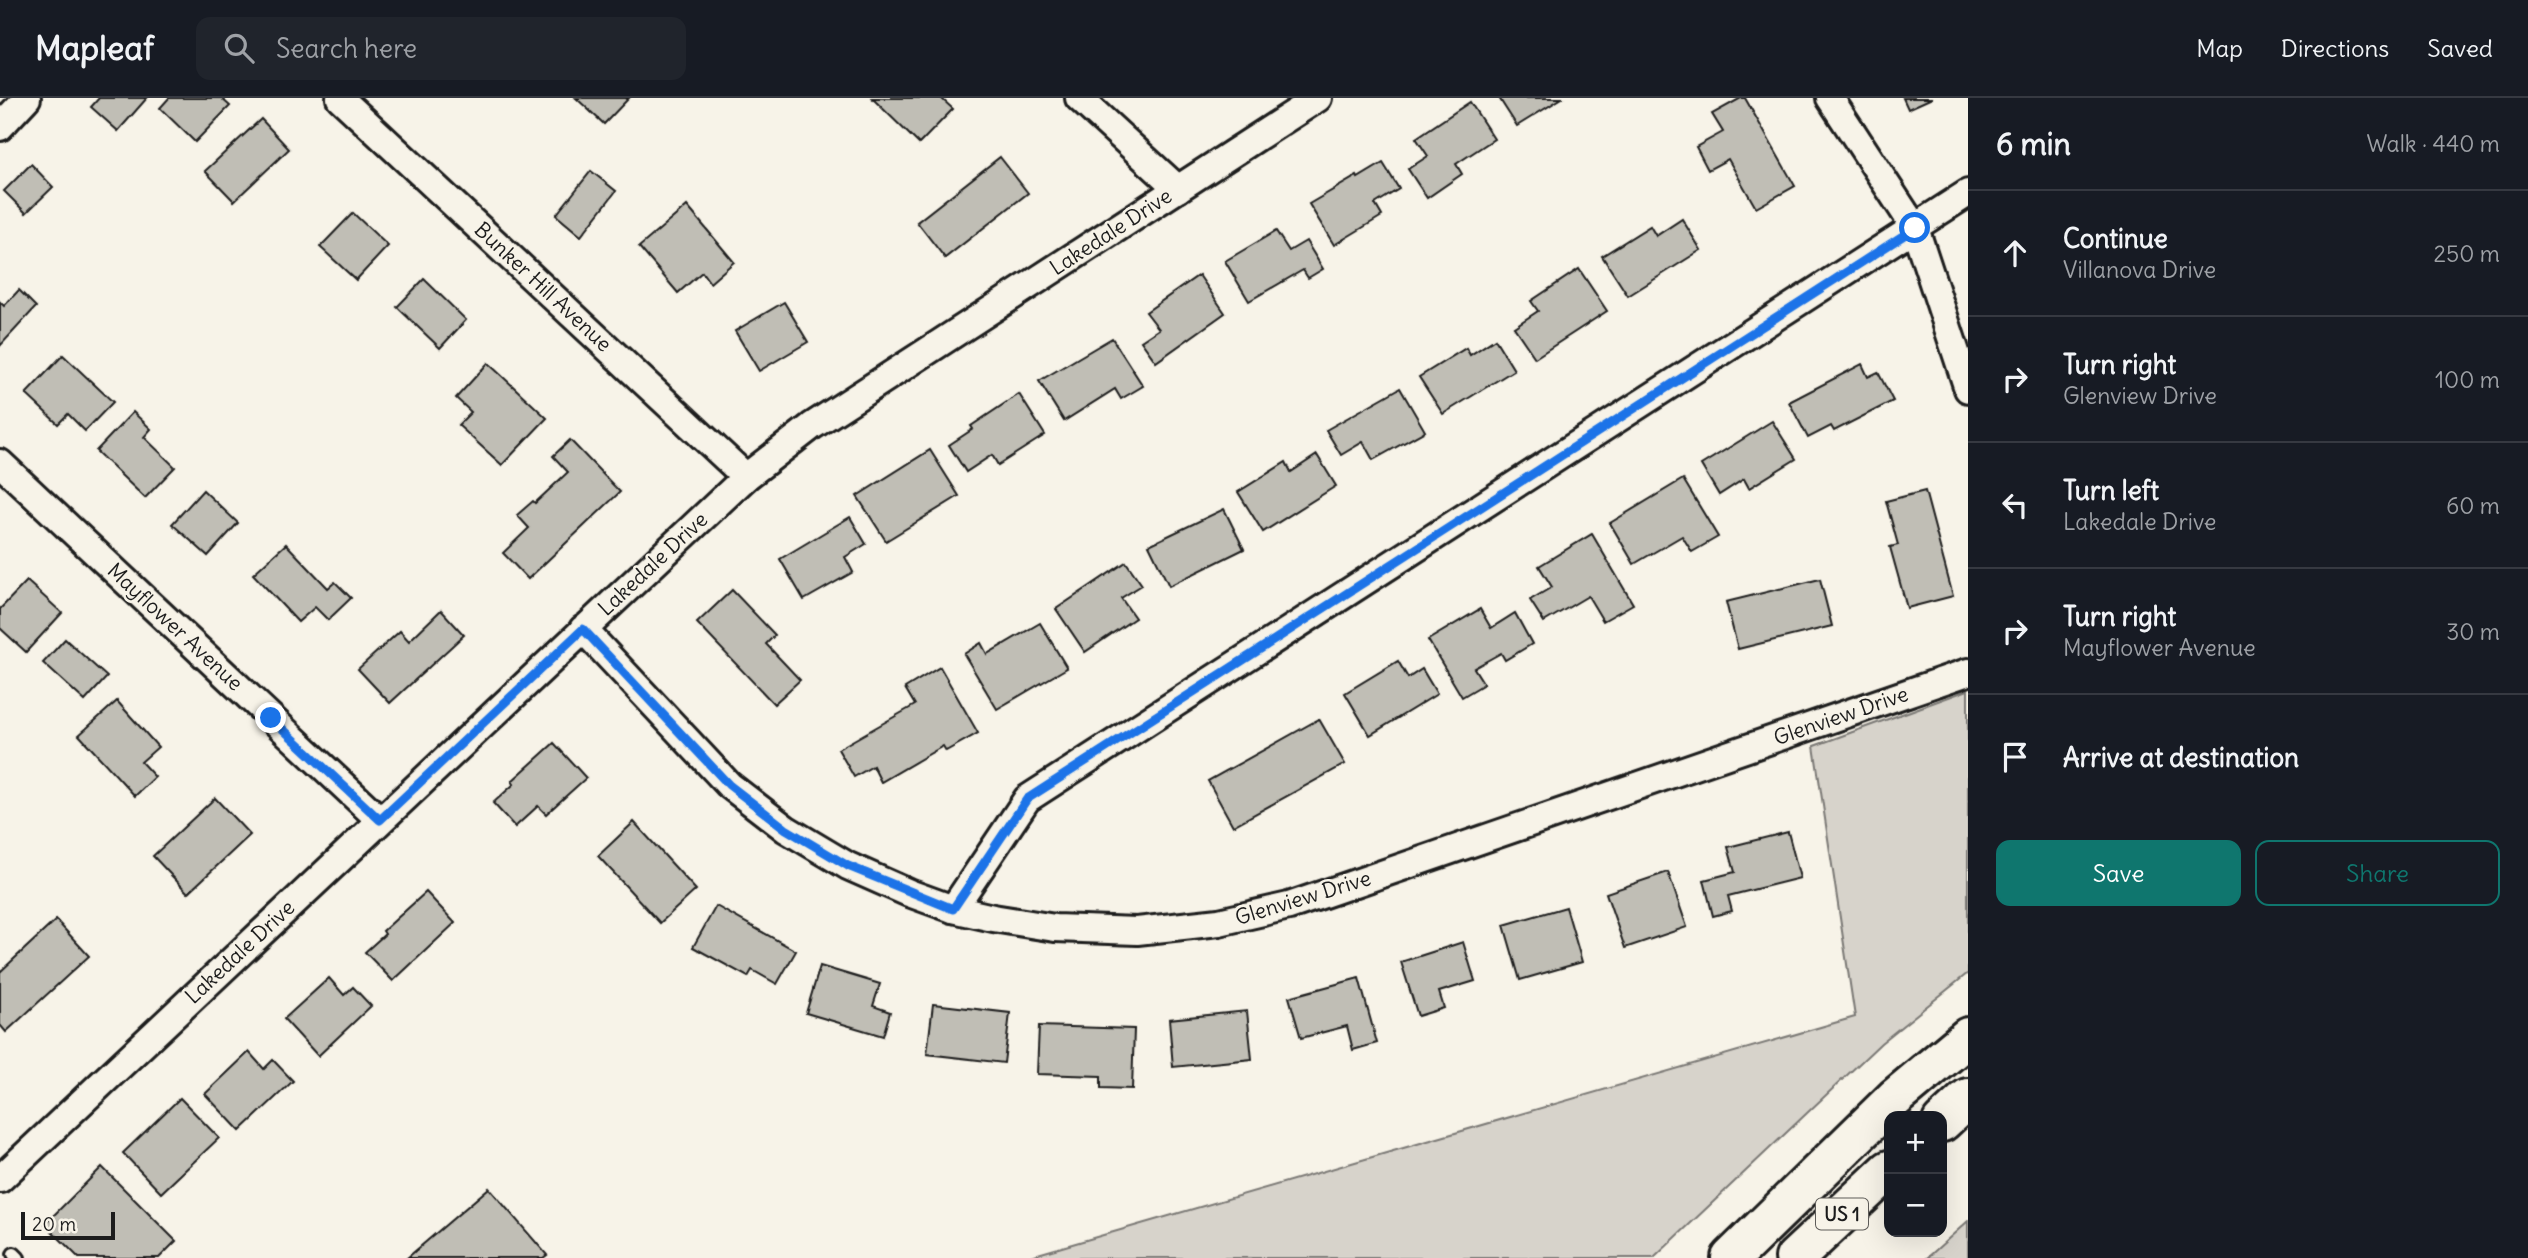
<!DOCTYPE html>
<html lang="en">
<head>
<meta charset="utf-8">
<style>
	body { margin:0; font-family:Delius,sans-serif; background:#20242c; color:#f1f3f6 }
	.controls { position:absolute; right:21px; bottom:21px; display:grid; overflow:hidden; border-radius:14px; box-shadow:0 7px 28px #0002 }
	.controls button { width:63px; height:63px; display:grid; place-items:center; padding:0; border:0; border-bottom:2px solid #363941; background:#171b24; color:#f1f3f6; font:35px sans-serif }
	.scale { position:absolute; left:21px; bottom:18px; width:94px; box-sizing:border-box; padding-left:7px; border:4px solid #1c1c1c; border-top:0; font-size:19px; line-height:24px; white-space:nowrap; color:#1c1c1c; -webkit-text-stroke:5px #f7f3e8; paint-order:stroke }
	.stop { position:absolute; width:21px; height:21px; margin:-16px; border:5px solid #1a73e8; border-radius:50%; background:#fff }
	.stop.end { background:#1a73e8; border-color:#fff; box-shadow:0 2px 7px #0008 }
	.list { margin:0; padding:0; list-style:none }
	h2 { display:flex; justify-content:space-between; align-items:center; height:91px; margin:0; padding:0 28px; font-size:30px }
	h2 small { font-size:23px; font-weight:400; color:#9ea1a6 }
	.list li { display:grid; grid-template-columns:46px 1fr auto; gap:21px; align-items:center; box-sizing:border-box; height:126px; padding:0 28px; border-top:2px solid #363941 }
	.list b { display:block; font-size:26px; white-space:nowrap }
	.list p { margin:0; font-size:23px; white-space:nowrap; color:#9ea1a6 }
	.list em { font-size:23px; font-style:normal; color:#9ea1a6 }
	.actions { display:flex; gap:14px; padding:21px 28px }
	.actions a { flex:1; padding:16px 0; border:2px solid #0f766e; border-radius:14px; text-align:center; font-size:24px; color:#0f766e }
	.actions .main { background:#0f766e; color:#fff }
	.icon { flex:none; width:38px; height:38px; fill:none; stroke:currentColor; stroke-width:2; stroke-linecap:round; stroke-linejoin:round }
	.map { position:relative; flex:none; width:1968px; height:1160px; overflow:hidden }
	header { display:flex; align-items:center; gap:42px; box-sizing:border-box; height:98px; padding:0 35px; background:#171b24; border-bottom:2px solid #363941 }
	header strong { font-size:33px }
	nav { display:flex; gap:38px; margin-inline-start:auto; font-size:24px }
	.search { width:490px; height:63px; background:#20242c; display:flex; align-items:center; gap:18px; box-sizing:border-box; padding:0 24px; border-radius:14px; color:#9ea1a6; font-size:26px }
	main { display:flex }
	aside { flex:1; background:#171b24 }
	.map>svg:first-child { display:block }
	.green { fill:#d7d3cb; stroke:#7a7874; stroke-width:2 }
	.building { fill:#c0beb5; stroke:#1c1c1c; stroke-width:2 }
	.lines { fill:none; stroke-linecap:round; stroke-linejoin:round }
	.service-casing { stroke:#1c1c1c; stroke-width:18 }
	.minor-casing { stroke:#1c1c1c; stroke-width:32 }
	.motorway-casing { stroke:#1c1c1c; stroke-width:44 }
	.service { stroke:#f7f3e8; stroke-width:12 }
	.minor { stroke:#f7f3e8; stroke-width:26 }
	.motorway { stroke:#f7f3e8; stroke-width:38 }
	.route { stroke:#1a73e8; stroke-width:9 }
	.labels { text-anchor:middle; stroke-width:5; stroke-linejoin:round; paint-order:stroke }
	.shield { fill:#f7f3e8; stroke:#5e5c59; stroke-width:2 }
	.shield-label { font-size:19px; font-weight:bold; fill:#1c1c1c }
	.street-label { font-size:21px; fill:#1c1c1c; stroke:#f7f3e8 }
</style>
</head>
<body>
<header>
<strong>Mapleaf</strong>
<div class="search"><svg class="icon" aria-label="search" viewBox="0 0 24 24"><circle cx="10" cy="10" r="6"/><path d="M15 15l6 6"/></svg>Search here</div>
<nav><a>Map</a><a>Directions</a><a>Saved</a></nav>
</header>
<main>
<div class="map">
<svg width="1968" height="1160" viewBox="0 0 1968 1160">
	<rect width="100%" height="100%" fill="#f7f3e8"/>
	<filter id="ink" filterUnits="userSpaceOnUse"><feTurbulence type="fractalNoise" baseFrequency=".0143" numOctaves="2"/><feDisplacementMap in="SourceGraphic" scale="14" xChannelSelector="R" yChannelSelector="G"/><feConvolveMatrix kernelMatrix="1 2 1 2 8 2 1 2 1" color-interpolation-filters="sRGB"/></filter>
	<g filter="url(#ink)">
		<!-- green -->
		<g class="green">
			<path d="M1968,592V875L1881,945L1654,1160H1024L1855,919L1814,648Z"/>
			<path d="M1968,1123V1160H1927Z"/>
		</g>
		<!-- building -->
		<g class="building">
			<path d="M99,0H147L118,33L91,9Z"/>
			<path d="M169,0H221L230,8L195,44L160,10Z"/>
			<path d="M576,0H629L604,26Z"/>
			<path d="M872,0H941L953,11L919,46Z"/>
			<path d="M1499,0H1562L1517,28Z"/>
			<path d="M1741,0H1745L1795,88L1756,110L1728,61L1708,72L1696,49L1723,34L1712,16Z"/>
			<path d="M1903,0H1932L1908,11Z"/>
			<path d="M1470,4L1494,41L1456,66L1462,76L1427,100L1408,71L1428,58L1416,40Z"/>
			<path d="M261,21L289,51L234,103L205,73Z"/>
			<path d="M1000,59L1028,95L945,160L917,124Z"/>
			<path d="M1383,65L1399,91L1375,106L1382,118L1334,147L1309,106L1357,78L1358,80Z"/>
			<path d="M31,66L53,89L26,115L4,93Z"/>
			<path d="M591,73L616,93L581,138L556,117Z"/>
			<path d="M687,108L734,164L710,185L702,174L678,195L639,149Z"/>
			<path d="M353,115L388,148L356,182L320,149Z"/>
			<path d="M1682,121L1701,152L1628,198L1602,158L1650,128L1656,138Z"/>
			<path d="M1276,133L1289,153L1306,143L1323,171L1308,180L1303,172L1249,203L1225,163Z"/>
			<path d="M1579,171L1607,213L1535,260L1514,229L1538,213L1531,203Z"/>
			<path d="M1199,177L1225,215L1156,264L1141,243L1159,231L1146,214Z"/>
			<path d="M424,181L466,222L440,250L397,209Z"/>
			<path d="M19,192L36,209L0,248V204L4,208Z"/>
			<path d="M784,204L808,244L759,273L735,233Z"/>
			<path d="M1112,240L1143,288L1121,301L1115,291L1064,323L1039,283Z"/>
			<path d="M1495,241L1514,272L1443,316L1419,279L1466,250L1470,257Z"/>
			<path d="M63,257L113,304L85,333L68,316L58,326L26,296Z"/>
			<path d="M488,265L547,320L502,367L458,327L471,314L456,300Z"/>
			<path d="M1862,266L1868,279L1878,274L1893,303L1834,333L1831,328L1808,340L1789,304Z"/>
			<path d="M1400,290L1425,333L1373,362L1363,344L1341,357L1326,332Z"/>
			<path d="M1019,296L1045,337L998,367L992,357L966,374L949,347L973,331L971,328Z"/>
			<path d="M133,314L151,331L144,339L175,369L145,400L96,353Z"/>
			<path d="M1772,323L1796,361L1749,390L1744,381L1719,397L1701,367Z"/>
			<path d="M570,342L620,394L528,481L503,455L529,430L517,417L533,403L535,405L568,374L553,358Z"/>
			<path d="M930,352L959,398L886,443L857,398Z"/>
			<path d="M1317,357L1336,388L1263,434L1238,394L1286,364L1291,374Z"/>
			<path d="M1683,381L1718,439L1692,454L1682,438L1634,466L1610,425Z"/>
			<path d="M203,392L238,425L208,458L172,426Z"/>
			<path d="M1925,393L1953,498L1907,510L1890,449L1898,447L1886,403Z"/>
			<path d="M1224,411L1244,451L1169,488L1149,447Z"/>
			<path d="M850,419L866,446L845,459L853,474L804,502L780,461Z"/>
			<path d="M1592,436L1633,506L1603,523L1588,498L1544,524L1530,502L1552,489L1539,468Z"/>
			<path d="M286,446L328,490L335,484L351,500L328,522L315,509L298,524L253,476Z"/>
			<path d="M1126,464L1142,487L1121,500L1135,520L1085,554L1056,511Z"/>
			<path d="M1820,481L1832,528L1738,551L1726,504Z"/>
			<path d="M27,483L62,515L26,554L0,530V511Z"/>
			<path d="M732,492L775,537L766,546L800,582L774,606L697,525Z"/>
			<path d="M1480,511L1491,530L1515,515L1532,546L1505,562L1501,555L1474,570L1484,586L1462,599L1428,542Z"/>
			<path d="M441,512L464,537L390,605L358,571L400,533L409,543Z"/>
			<path d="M1040,525L1067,570L997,611L964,556L981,545L987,556Z"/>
			<path d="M65,541L107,579L85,603L43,565Z"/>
			<path d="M1398,563L1408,580L1422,571L1437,596L1370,637L1345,595Z"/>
			<path d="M940,569L978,635L946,653L943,648L881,684L873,668L854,679L838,651L915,607L905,590Z"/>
			<path d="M117,603L158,649L141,664L155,679L135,698L79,637Z"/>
			<path d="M1319,621L1345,666L1233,728L1208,683Z"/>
			<path d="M554,645L586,680L546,716L538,708L515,729L493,705L514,686L512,683Z"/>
			<path d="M215,700L250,737L188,795L153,758Z"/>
			<path d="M634,724L696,792L660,825L598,758Z"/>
			<path d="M1788,734L1800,780L1728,798L1732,813L1713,818L1704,782L1735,774L1728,749Z"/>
			<path d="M1668,774L1687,829L1625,850L1606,795Z"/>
			<path d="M426,794L455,825L393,883L365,854L385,836L383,833Z"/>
			<path d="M716,808L796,853L777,886L752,872L748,879L693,849Z"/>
			<path d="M1566,809L1582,864L1520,882L1504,827Z"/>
			<path d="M56,822L89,858L6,934L0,927V874Z"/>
			<path d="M1463,844L1475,883L1439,894L1444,910L1418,918L1401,864Z"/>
			<path d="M820,868L880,886L873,908L890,914L883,938L806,915Z"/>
			<path d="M329,880L344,897L353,889L371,908L318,958L284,921Z"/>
			<path d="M1359,880L1377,945L1353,952L1347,928L1301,940L1289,899Z"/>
			<path d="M933,906L1010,915L1004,965L927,956Z"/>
			<path d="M1247,913L1252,961L1173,969L1169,921Z"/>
			<path d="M1039,928L1134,931L1132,991L1101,990V978L1037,976Z"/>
			<path d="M249,954L264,971L273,962L293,983L240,1033L205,996Z"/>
			<path d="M180,1000L219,1040L161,1095L123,1055Z"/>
			<path d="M102,1069L176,1143L159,1160H79L45,1126Z"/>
			<path d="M489,1090L547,1157L543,1160H407Z"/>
		</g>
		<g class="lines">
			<defs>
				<path id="service" d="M14,1156L18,1160"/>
				<g id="minor">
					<path d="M340,0L746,379"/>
					<path d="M1079,0L1178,91"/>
					<path d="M1830,0L1915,130L1968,291"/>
					<path d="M0,29L27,0"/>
					<path d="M0,365L380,722"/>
					<path d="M583,531L729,687L786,731L848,768L909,795L953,811L993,820L1055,830L1137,833L1219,824L1289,808L1968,574"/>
					<path d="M953,811L1027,701L1968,95"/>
					<path d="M0,1081L746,379L812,328L1318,0"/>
				</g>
				<g id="motorway">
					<path d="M1942,1024L1968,1000"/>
					<path d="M1731,1160L1895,1000L1968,939"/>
					<path d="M1795,1160L1889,1072"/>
				</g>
			</defs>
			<!-- service casing -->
			<use href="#service" class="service-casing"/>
			<!-- minor casing -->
			<use href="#minor" class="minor-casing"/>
			<!-- motorway casing -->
			<use href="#motorway" class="motorway-casing"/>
			<!-- service -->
			<use href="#service" class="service"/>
			<!-- minor -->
			<use href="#minor" class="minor"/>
			<!-- motorway -->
			<use href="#motorway" class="motorway"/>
		</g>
	</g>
	<g class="lines" filter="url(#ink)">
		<!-- route -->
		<path class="route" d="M271,620L380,722L583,531L729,687L786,731L848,768L953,811L1027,701L1915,130"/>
	</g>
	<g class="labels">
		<!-- shield labels -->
		<rect class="shield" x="1816" y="1100.5" width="52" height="31" rx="5"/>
		<g class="shield-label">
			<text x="1842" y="1123">US 1</text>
		</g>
		<!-- street labels -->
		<g class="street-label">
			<text transform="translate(1111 134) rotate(-33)" y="7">Lakedale Drive</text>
			<text transform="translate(543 189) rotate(43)" y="7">Bunker Hill Avenue</text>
			<text transform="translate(653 466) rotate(-43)" y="7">Lakedale Drive</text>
			<text transform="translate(175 529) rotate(43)" y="7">Mayflower Avenue</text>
			<text transform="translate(1841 618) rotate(-19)" y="7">Glenview Drive</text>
			<text transform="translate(1303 800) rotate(-17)" y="7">Glenview Drive</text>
			<text transform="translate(240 854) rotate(-43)" y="7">Lakedale Drive</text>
		</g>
	</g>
</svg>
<div class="controls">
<button>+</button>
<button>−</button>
</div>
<div class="scale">20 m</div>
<div class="stop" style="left:1915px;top:130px"></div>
<div class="stop end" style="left:271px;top:620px"></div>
</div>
<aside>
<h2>6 min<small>Walk · 440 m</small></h2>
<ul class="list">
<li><svg class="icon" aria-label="ahead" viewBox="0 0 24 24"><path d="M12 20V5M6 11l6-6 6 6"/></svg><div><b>Continue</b><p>Villanova Drive</p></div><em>250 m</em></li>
<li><svg class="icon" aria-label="right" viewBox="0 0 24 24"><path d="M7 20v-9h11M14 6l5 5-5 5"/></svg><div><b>Turn right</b><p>Glenview Drive</p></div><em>100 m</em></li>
<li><svg class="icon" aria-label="left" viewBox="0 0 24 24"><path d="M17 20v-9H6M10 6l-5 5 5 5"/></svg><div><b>Turn left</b><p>Lakedale Drive</p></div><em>60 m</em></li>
<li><svg class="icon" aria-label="right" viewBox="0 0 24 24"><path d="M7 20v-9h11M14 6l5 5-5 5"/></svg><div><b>Turn right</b><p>Mayflower Avenue</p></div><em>30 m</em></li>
<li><svg class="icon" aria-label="arrive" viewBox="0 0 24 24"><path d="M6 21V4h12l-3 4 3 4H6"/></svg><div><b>Arrive at destination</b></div></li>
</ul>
<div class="actions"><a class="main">Save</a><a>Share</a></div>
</aside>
</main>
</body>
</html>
